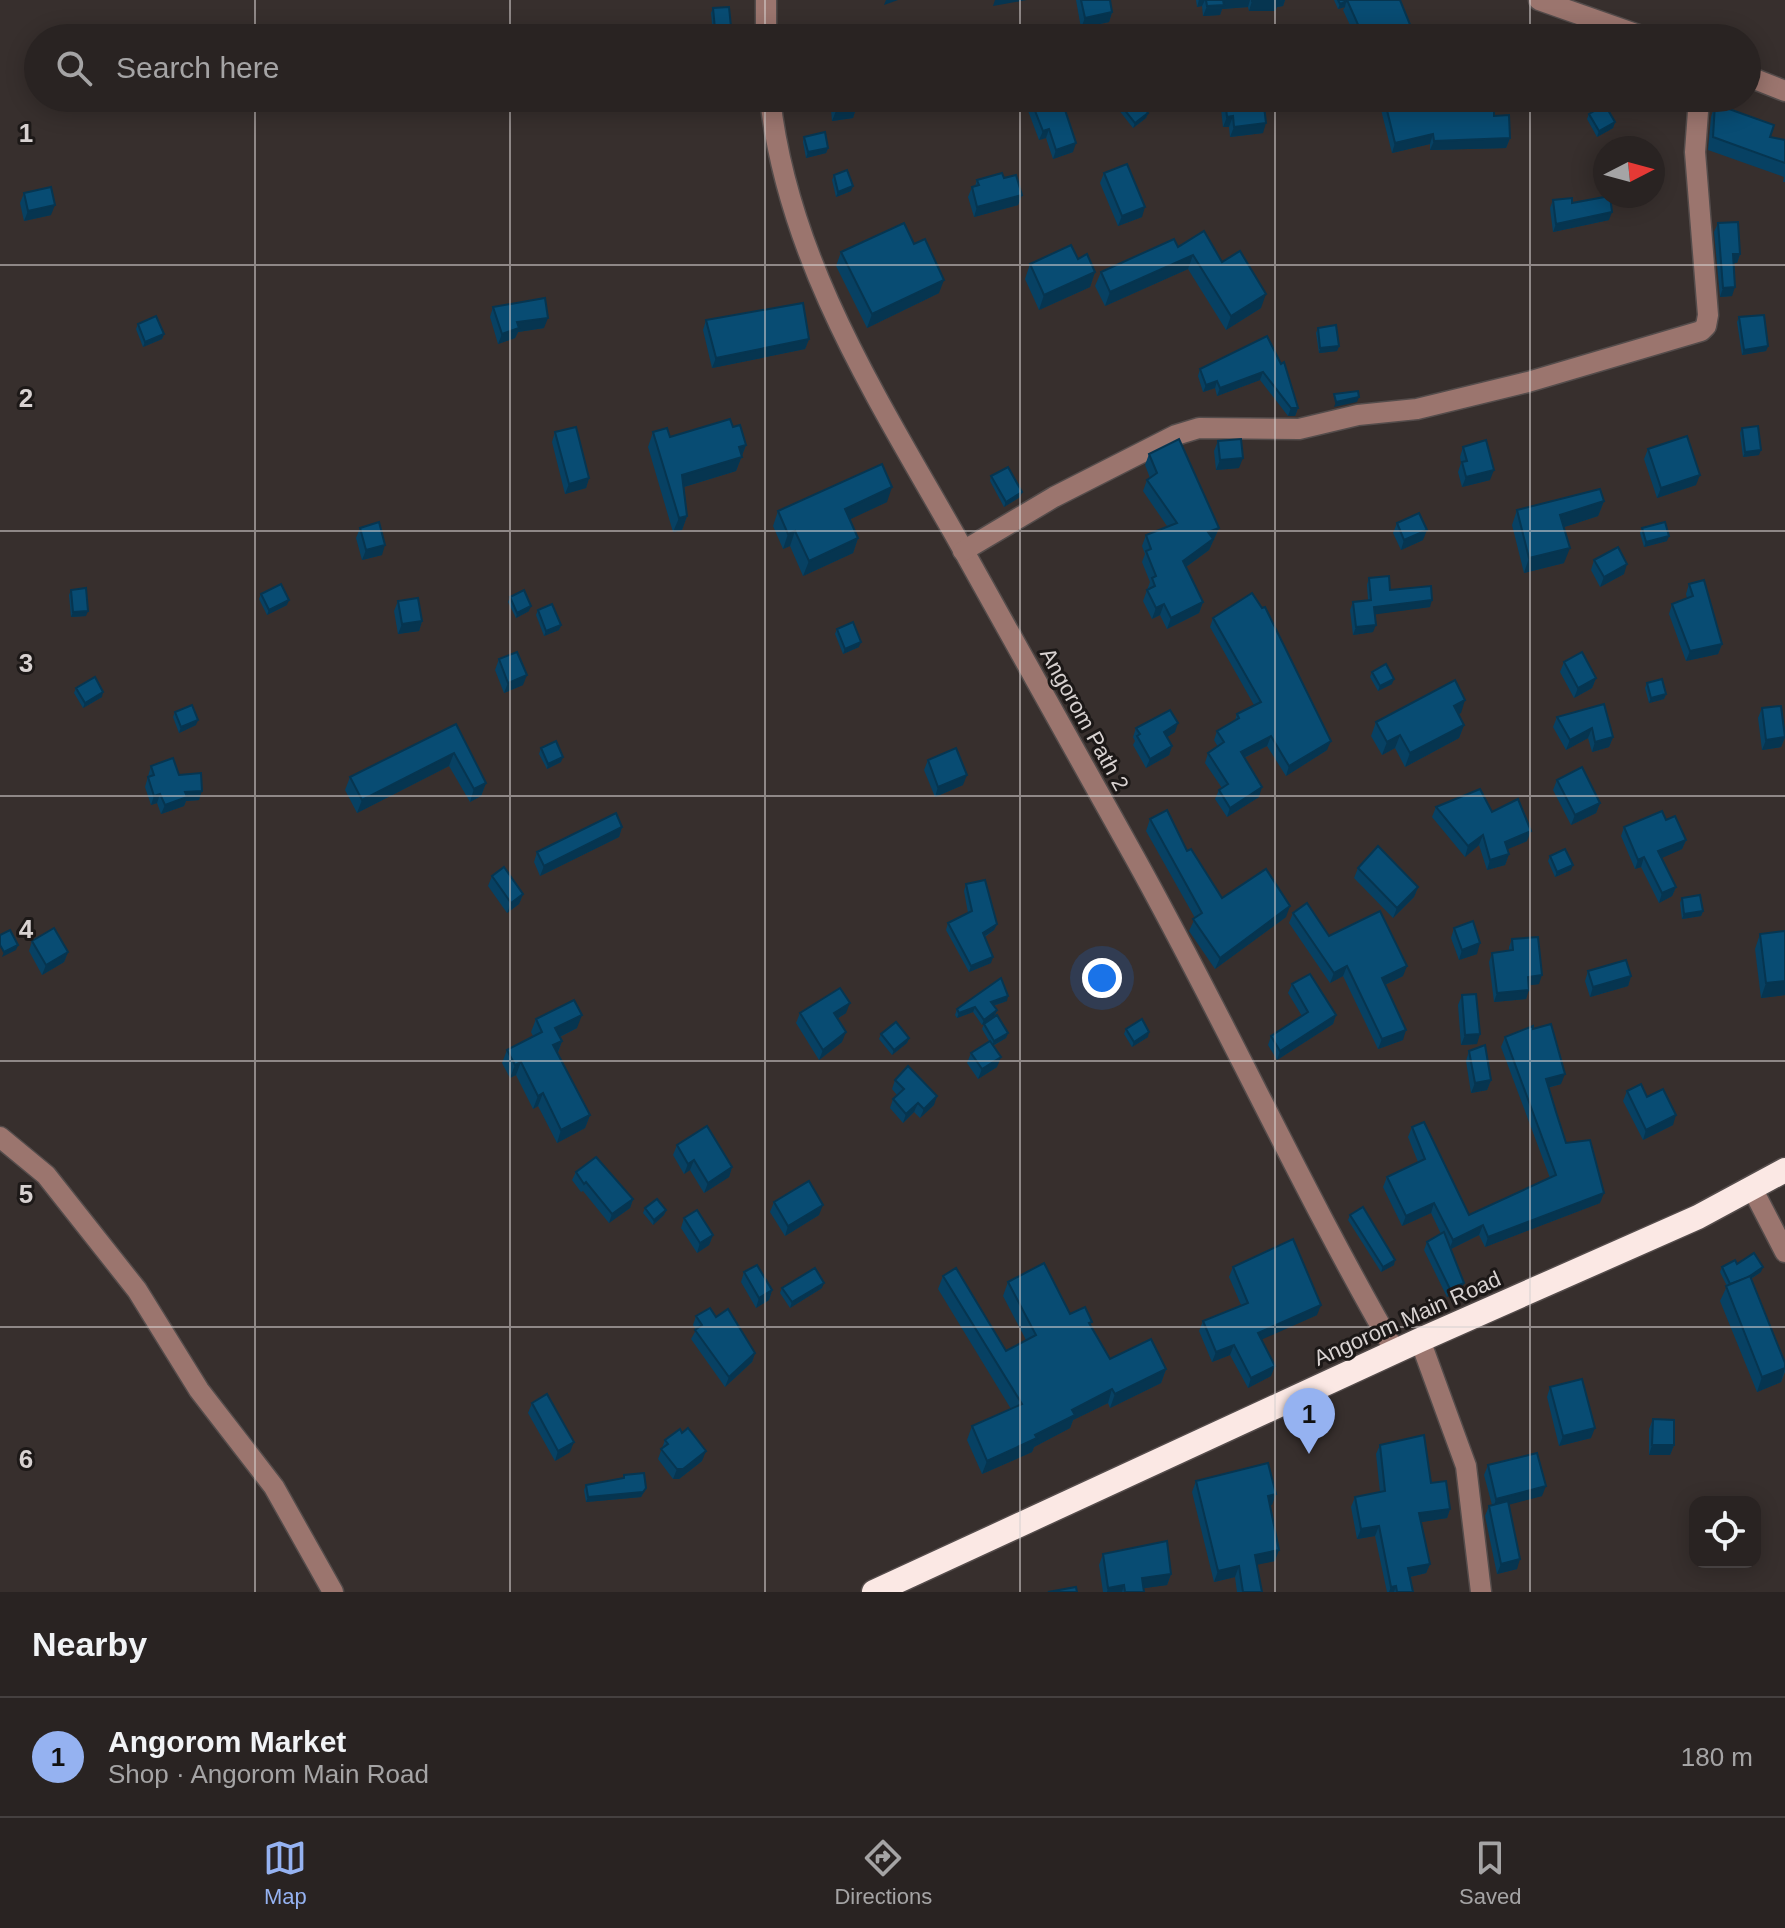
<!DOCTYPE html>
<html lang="en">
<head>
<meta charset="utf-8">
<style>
	body { margin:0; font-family:Helvetica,sans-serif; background:#352f2f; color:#f1f3f6 }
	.controls { position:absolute; right:24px; bottom:24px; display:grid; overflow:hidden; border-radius:16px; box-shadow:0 4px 20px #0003 }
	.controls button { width:72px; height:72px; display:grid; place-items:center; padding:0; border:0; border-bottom:2px solid #454040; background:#292322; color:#f1f3f6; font:40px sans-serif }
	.compass { position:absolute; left:1593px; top:136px; width:72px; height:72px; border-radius:50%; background:#292322; box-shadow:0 4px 20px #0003; rotate:84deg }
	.you { position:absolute; left:1102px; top:978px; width:28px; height:28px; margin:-20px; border:6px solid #fff; border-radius:50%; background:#1a73e8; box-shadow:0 0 0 12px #1a73e833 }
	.badge { display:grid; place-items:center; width:52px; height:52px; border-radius:50%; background:#95b2f1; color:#111; font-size:26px; font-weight:700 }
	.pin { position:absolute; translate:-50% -66px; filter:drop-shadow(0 2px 4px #0008) }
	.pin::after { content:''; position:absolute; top:42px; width:28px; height:24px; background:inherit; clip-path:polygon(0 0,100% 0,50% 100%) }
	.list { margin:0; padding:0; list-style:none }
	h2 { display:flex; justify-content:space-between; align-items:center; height:104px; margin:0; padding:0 32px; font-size:34px }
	h2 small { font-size:26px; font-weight:400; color:#a5a4a5 }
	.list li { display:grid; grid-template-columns:52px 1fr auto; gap:24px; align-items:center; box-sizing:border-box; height:120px; padding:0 32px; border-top:2px solid #454040 }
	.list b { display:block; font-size:30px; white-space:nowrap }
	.list p { margin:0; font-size:26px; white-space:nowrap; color:#a5a4a5 }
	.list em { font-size:26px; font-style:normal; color:#a5a4a5 }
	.icon { flex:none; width:44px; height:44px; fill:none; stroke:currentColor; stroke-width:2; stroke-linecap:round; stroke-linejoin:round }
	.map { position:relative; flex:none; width:1785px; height:1592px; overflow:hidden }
	.search { position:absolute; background:#292322; box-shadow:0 4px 20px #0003; left:24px; right:24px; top:24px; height:88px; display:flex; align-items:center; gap:20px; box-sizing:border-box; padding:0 28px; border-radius:44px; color:#a5a4a5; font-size:30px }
	.sheet { height:224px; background:#292322 }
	nav { display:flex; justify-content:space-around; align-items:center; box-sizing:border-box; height:112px; border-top:2px solid #454040; background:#292322; font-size:22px; color:#a5a4a5 }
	nav a { display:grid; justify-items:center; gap:4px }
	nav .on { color:#95b2f1 }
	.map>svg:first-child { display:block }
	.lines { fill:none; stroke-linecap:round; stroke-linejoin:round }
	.minor-casing { stroke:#544c4b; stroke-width:23 }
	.highway-casing { stroke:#544c4b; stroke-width:27 }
	.minor { stroke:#9b756e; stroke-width:20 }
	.highway { stroke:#fbe8e4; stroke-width:24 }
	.wall { fill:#074163 }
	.shaded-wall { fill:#063550 }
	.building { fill:#084c73; stroke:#063550; stroke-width:2 }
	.grid { fill:none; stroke:#d8d2d1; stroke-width:2; stroke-opacity:0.55 }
	.labels { text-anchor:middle; stroke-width:6; stroke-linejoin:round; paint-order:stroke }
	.street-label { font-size:22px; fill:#d8d2d1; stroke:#1c1817 }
	.grid-label { font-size:26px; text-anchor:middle; font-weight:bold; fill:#d8d2d1; stroke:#1c1817; stroke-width:6; stroke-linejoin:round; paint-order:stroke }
</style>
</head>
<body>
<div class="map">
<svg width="1785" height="1592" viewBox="0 0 1785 1592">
	<rect width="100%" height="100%" fill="#372f2d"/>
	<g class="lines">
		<defs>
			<g id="minor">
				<path d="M1539,0L1647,38"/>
				<path d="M766,38V0"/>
				<path d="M1747,76L1785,91"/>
				<path d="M770,98C788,260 877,398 956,537C1016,643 1075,751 1135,858C1225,1020 1302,1190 1395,1351"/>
				<path d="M963,551L1054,497L1176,435L1199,428L1299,429L1358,415L1417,409L1528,382L1701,331L1706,326L1708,315L1695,152L1699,98"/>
				<path d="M0,1137L46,1175L137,1290L199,1390L274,1487L333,1592"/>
				<path d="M1752,1188L1785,1252"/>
				<path d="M1420,1340L1466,1466L1481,1592"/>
			</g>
			<path id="highway" d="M874,1592L1420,1340L1698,1217L1785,1170"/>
		</defs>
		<!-- minor casing -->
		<use href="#minor" class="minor-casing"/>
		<!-- highway casing -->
		<use href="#highway" class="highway-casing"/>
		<!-- minor -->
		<use href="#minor" class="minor"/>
		<!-- highway -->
		<use href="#highway" class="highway"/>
	</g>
	<!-- wall -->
	<g class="wall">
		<path d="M1076,0H1110L1112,12L1109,22L1081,28Z"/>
		<path d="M1196,0H1285L1283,6L1277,7L1275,11H1249L1248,7L1222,9L1220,15L1203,16L1202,6L1197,7Z"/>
		<path d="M1334,0H1400L1408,37L1405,38H1356L1343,10L1345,7L1338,9Z"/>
		<path d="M713,8L729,32L713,34L711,13Z"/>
		<path d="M830,98H855L856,108L853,118L832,121Z"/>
		<path d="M907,98H930L927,107L910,111Z"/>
		<path d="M1025,98H1061L1073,152L1053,159L1046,138L1039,140L1024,100Z"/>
		<path d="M1225,98L1263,133L1230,137L1229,127H1223L1221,109Z"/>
		<path d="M1378,98H1418L1421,108L1494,116L1510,138L1506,148L1430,150V144L1392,153Z"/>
		<path d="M1120,104L1148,113L1146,118L1133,128L1118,109Z"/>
		<path d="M1715,104L1770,137L1785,140V182H1783L1784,177L1708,150L1711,117Z"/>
		<path d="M1589,114L1615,122L1613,128L1597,137L1587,119Z"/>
		<path d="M804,137L828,148L826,153L806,158L803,142Z"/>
		<path d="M1104,173L1142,217L1118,226L1100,183Z"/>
		<path d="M834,175L851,191L836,197L832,180Z"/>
		<path d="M1004,178L1022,195L1018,205L974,217L968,197L972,187L975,186L977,180Z"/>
		<path d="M24,193L51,215L24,221L20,203Z"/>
		<path d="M1553,200L1572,203L1609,220L1553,232L1550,208Z"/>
		<path d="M1718,223L1740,254L1737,263H1733L1732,296L1720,297L1714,232Z"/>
		<path d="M914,244L939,293L867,328L836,266L841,252Z"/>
		<path d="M1178,247L1222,262L1261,308L1226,330L1188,269L1105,306L1095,286L1101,272Z"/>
		<path d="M1078,259L1095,272L1090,287L1039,310L1025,279L1030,264Z"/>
		<path d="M493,307L544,328L518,332L515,338L498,344L490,317Z"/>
		<path d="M1739,317L1768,346L1766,351L1742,355L1737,322Z"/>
		<path d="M706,320L809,339L805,349L712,368L703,330Z"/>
		<path d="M138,324L164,334L162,339L143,347L136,329Z"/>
		<path d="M1318,328L1339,346L1337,351L1319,353L1316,333Z"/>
		<path d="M1267,336L1298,408L1295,416H1288L1260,380L1217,396L1215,388L1203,392L1198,376L1200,369Z"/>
		<path d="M733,427L746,445L736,471L684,487L687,516L682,530L673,532L648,447L653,432L670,437Z"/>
		<path d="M1742,428L1759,455L1743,457L1740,433Z"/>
		<path d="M555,432L589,478L586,488L565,494L552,442Z"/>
		<path d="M1218,441L1239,468L1216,470L1214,451Z"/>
		<path d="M1463,447L1490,480L1462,487L1458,472L1461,463L1460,457Z"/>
		<path d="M1648,449L1696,485L1657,498L1644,459Z"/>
		<path d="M1149,454L1219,528L1209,550L1186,567L1203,602L1199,613L1167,629L1160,615L1152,619L1143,601L1150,582L1142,562L1145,554L1142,546L1146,535L1167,526L1143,491L1147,480L1150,478L1145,465Z"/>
		<path d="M991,476L1022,492L1020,497L1004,507L990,481Z"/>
		<path d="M1604,501L1598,516L1564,527V563L1524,573L1512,525L1517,510Z"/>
		<path d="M887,502L850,519L858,538L853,553L803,576L790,546L783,549L773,526L778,511Z"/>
		<path d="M1397,523L1423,540L1401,550L1393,533Z"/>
		<path d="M360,528L382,555L362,560L356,538Z"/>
		<path d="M1642,528L1667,541L1644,547L1640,533Z"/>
		<path d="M1594,560L1624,574L1600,587L1591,570Z"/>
		<path d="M1369,578L1390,590L1430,607L1374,614L1373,632L1353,635L1350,610L1353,602L1368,600L1367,585Z"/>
		<path d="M1689,584L1722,644L1718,654L1686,661L1669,614L1672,604L1687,598L1686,594Z"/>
		<path d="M71,590L86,616L71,617L69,595Z"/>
		<path d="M261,594L287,605L267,615L259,599Z"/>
		<path d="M510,597L529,611L516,618L508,602Z"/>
		<path d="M398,601L422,621L419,631L398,634L394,611Z"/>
		<path d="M538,610L561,625L559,630L544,636L536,615Z"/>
		<path d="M1213,618L1327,750L1286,776L1267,746L1244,758L1259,797L1227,817L1215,799L1219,790L1222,788L1205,763L1208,753L1218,747L1214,740L1217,731L1235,720L1237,714L1254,705L1210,627Z"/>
		<path d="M837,629L859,647L843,654L835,634Z"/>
		<path d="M499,659L523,685L504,693L495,670Z"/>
		<path d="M1564,662L1596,678L1592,688L1574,698L1560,672Z"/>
		<path d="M1372,672L1392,684L1378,691L1370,677Z"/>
		<path d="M1647,683L1666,694L1664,699L1649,703L1645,688Z"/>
		<path d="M76,688L102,697L83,708L74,693Z"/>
		<path d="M1604,704L1613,737L1609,747L1592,752L1588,738L1566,750L1553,727L1557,717Z"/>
		<path d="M1762,708L1785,737L1781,747L1762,750L1758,718Z"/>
		<path d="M175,712L196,725L179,733L173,717Z"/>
		<path d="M1461,713L1458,714L1464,725L1459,738L1405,767L1395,748L1382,755L1371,736L1376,722Z"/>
		<path d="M456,724L486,783L481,796L470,802L449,766L357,813L345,790L350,777Z"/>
		<path d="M1136,728L1175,732L1167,737L1172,746L1169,755L1146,768L1133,745L1135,741L1133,737Z"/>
		<path d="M541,748L561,762L547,769L539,754Z"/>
		<path d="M928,760L963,785L935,797L924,770Z"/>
		<path d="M151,766L179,775L199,800L186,801L184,806L161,814L157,803L151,805L145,787Z"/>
		<path d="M1557,780L1600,803L1596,813L1571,825L1553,790Z"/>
		<path d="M1436,807L1492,812L1527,841L1507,849L1509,854L1505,865L1487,870L1479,845L1465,857L1432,817Z"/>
		<path d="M1150,819L1187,851L1222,898L1286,917L1215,969L1189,931L1195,918L1146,831Z"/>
		<path d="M1666,820L1686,840L1682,849L1661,858L1676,887L1672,896L1659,903L1641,867L1635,869L1621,836L1624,827Z"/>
		<path d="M622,827L619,837L540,876L534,862L537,852Z"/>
		<path d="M1550,856L1571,870L1555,877L1548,861Z"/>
		<path d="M1358,868L1418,887L1414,897L1393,918L1354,878Z"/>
		<path d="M492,876L523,894L519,904L507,913L488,886Z"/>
		<path d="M966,884L997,924L994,930L985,937L991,963L969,972L946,930L948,923L968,913L964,891Z"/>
		<path d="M1682,898L1703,911L1701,916L1682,919L1680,903Z"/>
		<path d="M1293,913L1329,936L1403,976L1385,985L1403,1040L1378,1049L1343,976L1330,983L1289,923Z"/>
		<path d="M1454,928L1477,954L1459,960L1451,938Z"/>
		<path d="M1785,931V995L1761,998L1755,949L1760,934Z"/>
		<path d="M1512,939L1539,984L1529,985L1526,999L1494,1002L1489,962L1492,953L1509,951V947Z"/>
		<path d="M32,941L68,952L64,962L42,975L29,951Z"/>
		<path d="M1588,971L1631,976L1628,986L1590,997L1585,981Z"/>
		<path d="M1292,984L1336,1015L1333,1024L1277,1060L1268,1045L1271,1036L1302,1016L1288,993Z"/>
		<path d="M1462,995L1477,1044L1461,1045L1458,1005Z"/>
		<path d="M1007,1001L993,1006L997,1010L995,1015L982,1025L973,1012L957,1018L955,1015L957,1009Z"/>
		<path d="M800,1013H846L837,1019L842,1042L819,1060L796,1023Z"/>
		<path d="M536,1019L577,1028L560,1037L562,1041L558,1053L590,1115L585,1128L557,1143L538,1106L533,1109L516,1075L510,1078L502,1063L507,1050L533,1036L531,1032Z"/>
		<path d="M984,1024L1008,1033L1006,1038L993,1046L997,1067L978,1079L967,1063L971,1053L989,1041L982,1029Z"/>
		<path d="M1126,1029L1148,1037L1132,1047L1124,1034Z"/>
		<path d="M1533,1029L1561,1084L1548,1088L1566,1143L1600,1203L1485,1247L1479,1235L1451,1249L1461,1291L1447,1297L1424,1250L1427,1242L1441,1234L1431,1213L1402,1226L1383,1187L1387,1177L1418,1162L1408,1137L1412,1127L1469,1215L1550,1178L1501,1047L1505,1037Z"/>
		<path d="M881,1034L909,1038L907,1043L892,1055L879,1039Z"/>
		<path d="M1469,1051L1491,1080L1487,1090L1471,1093L1466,1061Z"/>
		<path d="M895,1080L934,1105L920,1118L914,1112L903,1123L890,1108L893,1099L897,1095L892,1089Z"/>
		<path d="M1627,1091L1647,1097L1673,1125L1643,1140L1623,1101Z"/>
		<path d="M677,1145L732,1167L729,1177L704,1193L690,1170L684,1174L673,1155Z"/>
		<path d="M576,1172L633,1199L630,1208L609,1223L583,1191L581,1192L572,1180Z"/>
		<path d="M774,1202L819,1215L785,1236L770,1212Z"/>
		<path d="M645,1208L666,1210L664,1215L653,1225L643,1213Z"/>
		<path d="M1350,1215L1394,1265L1381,1272L1348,1220Z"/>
		<path d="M684,1218L713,1235L709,1245L697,1253L681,1228Z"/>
		<path d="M1737,1264L1761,1272L1751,1279L1785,1363V1372L1781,1382L1757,1392L1720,1301L1727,1286L1720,1272L1722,1267Z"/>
		<path d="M1233,1267L1317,1315L1261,1339L1271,1376L1248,1388L1230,1355L1212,1362L1199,1331L1203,1321L1241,1305L1229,1277Z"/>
		<path d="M744,1272L772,1290L769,1300L756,1308L741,1282Z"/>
		<path d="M943,1276L1006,1351L1026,1340L1003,1296L1008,1282L1070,1314L1092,1322L1090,1325L1110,1359L1166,1369L1161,1383L1110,1408L1108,1403L1073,1420L1070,1428L1034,1447L1032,1452L982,1474L967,1440L972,1426L1011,1409L938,1289Z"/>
		<path d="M782,1288H822L790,1308L780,1293Z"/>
		<path d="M696,1316L755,1353L752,1362L725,1387L691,1339L696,1330L693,1325Z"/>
		<path d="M1550,1387L1591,1438L1559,1446L1547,1397Z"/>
		<path d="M532,1403L570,1452L555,1461L528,1413Z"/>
		<path d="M1653,1419L1674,1445L1670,1455H1649V1429Z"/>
		<path d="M682,1433L702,1461L679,1479H673L658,1459L665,1440Z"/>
		<path d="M1380,1445L1431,1483L1450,1509L1447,1518L1421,1522L1430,1564L1426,1573L1410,1577L1413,1592H1387L1375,1536L1357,1539L1351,1507L1355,1497L1380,1492L1376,1454Z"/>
		<path d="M1488,1465L1542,1496L1508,1504L1517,1569L1497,1574L1485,1516L1489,1506L1492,1505L1484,1475Z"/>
		<path d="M624,1475L646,1488L641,1497L586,1502L584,1490L586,1485L622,1479Z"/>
		<path d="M1196,1481L1272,1505H1270L1275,1561L1257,1564L1262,1592H1237L1235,1577L1214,1582L1192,1492Z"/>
		<path d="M1103,1554L1171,1574L1167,1585L1144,1588V1592H1103L1099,1565Z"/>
	</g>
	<!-- shaded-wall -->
	<g class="shaded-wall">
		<path d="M886,0H898L884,5Z"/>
		<path d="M995,0H1027L993,6Z"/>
		<path d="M1199,0H1205L1202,6L1197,7Z"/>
		<path d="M1223,0H1250L1248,7L1222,9L1220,15L1203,16L1207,6Z"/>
		<path d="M1285,0L1283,6L1277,7L1275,11H1249L1252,1Z"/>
		<path d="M1346,2L1345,7L1338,9L1340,4Z"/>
		<path d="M1112,12L1109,22L1081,28L1085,18Z"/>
		<path d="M731,27L729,32L713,34L715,29Z"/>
		<path d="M1411,27L1408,37L1405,38H1388Z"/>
		<path d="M623,98H632L631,102H622Z"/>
		<path d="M930,98L927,107L910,111L913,101Z"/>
		<path d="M856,108L853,118L832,121L836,111Z"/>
		<path d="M1148,113L1146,118L1133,128L1135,123Z"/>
		<path d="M1233,116L1229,127H1223L1227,117Z"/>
		<path d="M1615,122L1613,128L1597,137L1599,131Z"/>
		<path d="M1266,123L1263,133L1230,137L1234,127Z"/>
		<path d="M1049,129L1046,138L1039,140L1043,131Z"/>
		<path d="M1433,134L1430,144L1392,153L1395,143Z"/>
		<path d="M1510,138L1506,148L1430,150L1434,141Z"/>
		<path d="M1076,143L1073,152L1053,159L1056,150Z"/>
		<path d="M828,148L826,153L806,158L808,152Z"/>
		<path d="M853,186L851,191L836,197L838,192Z"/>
		<path d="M1022,195L1018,205L974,217L977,207Z"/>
		<path d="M55,205L51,215L24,221L28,211Z"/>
		<path d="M1145,207L1142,217L1118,226L1122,216Z"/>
		<path d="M1612,212L1609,220L1553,232L1556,224Z"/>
		<path d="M1733,254H1740L1737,263H1729Z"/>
		<path d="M1193,255L1188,269L1105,306L1110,292Z"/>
		<path d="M1095,272L1090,287L1039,310L1044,295Z"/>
		<path d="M944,280L939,293L867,328L872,314Z"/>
		<path d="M1735,287L1732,296L1720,297L1723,288Z"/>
		<path d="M1266,294L1261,308L1226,330L1231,316Z"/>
		<path d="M548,318L544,328L518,332L515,338L498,344L502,334L517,322Z"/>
		<path d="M164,334L162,339L143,347L145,342Z"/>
		<path d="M809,339L805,349L712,368L716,358Z"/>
		<path d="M1339,346L1337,351L1319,353L1320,348Z"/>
		<path d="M1768,346L1766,351L1742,355L1744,350Z"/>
		<path d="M1263,372L1260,380L1217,396L1220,388Z"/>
		<path d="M1217,381L1215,388L1203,392L1206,385Z"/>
		<path d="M1359,397L1357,402L1334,407L1336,402Z"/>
		<path d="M1291,408H1298L1295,416H1288Z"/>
		<path d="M746,445L736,471L677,489L682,475L739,447Z"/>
		<path d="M1761,450L1759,455L1743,457L1745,452Z"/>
		<path d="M1243,458L1239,468L1216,470L1220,460Z"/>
		<path d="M1494,470L1490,480L1462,487L1466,477Z"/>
		<path d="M1700,475L1696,485L1657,498L1661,488Z"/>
		<path d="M589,478L586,488L565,494L569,484Z"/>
		<path d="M892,487L887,502L840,524L845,509Z"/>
		<path d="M1022,492L1020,497L1004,507L1006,502Z"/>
		<path d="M1604,501L1598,516L1555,530L1560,515Z"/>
		<path d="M687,516L682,530L673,532L679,518Z"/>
		<path d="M1219,528L1209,550L1179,572L1183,561L1208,532Z"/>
		<path d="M1427,530L1423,540L1401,550L1404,540Z"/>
		<path d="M795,531L790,546L783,549L788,534Z"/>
		<path d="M1669,536L1667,541L1644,547L1646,542Z"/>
		<path d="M858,538L853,553L803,576L809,561Z"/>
		<path d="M385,545L382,555L362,560L366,550Z"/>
		<path d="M1570,548L1564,563L1524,573L1529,558Z"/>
		<path d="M1627,564L1624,574L1600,587L1604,577Z"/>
		<path d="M289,600L287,605L267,615L269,610Z"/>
		<path d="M1432,600L1430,607L1371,615L1374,607Z"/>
		<path d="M1203,602L1199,613L1167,629L1171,618Z"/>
		<path d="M1164,604L1160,615L1152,619L1156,608Z"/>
		<path d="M531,606L529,611L516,618L517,613Z"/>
		<path d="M88,611L86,616L71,617L73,612Z"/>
		<path d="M422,621L419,631L398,634L402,624Z"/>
		<path d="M561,625L559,630L544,636L546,631Z"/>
		<path d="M1376,625L1373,632L1353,635L1356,627Z"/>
		<path d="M861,642L859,647L843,654L845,649Z"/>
		<path d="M1722,644L1718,654L1686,661L1690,651Z"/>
		<path d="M527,675L523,685L504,693L508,683Z"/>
		<path d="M1596,678L1592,688L1574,698L1578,688Z"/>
		<path d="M1394,679L1392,684L1378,691L1380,686Z"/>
		<path d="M103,692L102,697L83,708L85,703Z"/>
		<path d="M1666,694L1664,699L1649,703L1651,698Z"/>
		<path d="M1465,700L1461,713L1449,719L1454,706Z"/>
		<path d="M198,720L196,725L179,733L181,727Z"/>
		<path d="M1178,723L1175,732L1161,741L1164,732Z"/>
		<path d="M1464,725L1459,738L1405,767L1410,753Z"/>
		<path d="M1592,728L1588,738L1566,750L1570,740Z"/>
		<path d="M1400,735L1395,748L1382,755L1387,742Z"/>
		<path d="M1271,736L1267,746L1237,761L1241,752Z"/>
		<path d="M1613,737L1609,747L1592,752L1595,742Z"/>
		<path d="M1785,737L1781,747L1762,750L1766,740Z"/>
		<path d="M1331,741L1327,750L1286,776L1289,766Z"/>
		<path d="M1172,746L1169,755L1146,768L1150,759Z"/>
		<path d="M454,753L449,766L357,813L362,800Z"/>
		<path d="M563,757L561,762L547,769L548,764Z"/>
		<path d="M967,775L963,785L935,797L938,787Z"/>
		<path d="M486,783L481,796L470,802L474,789Z"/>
		<path d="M1262,787L1259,797L1227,817L1230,808Z"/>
		<path d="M202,791L199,800L186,801L184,806L161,814L165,805L185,792Z"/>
		<path d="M160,794L157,803L151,805L154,796Z"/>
		<path d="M1600,803L1596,813L1571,825L1575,815Z"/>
		<path d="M622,827L619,837L540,876L544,866Z"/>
		<path d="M1531,831L1527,841L1501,852L1505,842Z"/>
		<path d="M1483,835L1479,845L1465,857L1468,846Z"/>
		<path d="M1686,840L1682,849L1655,861L1658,851Z"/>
		<path d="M1509,854L1505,865L1487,870L1490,860Z"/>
		<path d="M1644,857L1641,867L1635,869L1638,860Z"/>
		<path d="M1573,865L1571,870L1555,877L1557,872Z"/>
		<path d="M1418,887L1414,897L1393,918L1397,908Z"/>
		<path d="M1676,887L1672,896L1659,903L1662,893Z"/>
		<path d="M523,894L519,904L507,913L511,903Z"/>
		<path d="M1290,906L1286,917L1215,969L1220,958Z"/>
		<path d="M1703,911L1701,916L1682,919L1684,914Z"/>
		<path d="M997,924L994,930L980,939L983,933Z"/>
		<path d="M1480,943L1477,954L1459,960L1462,950Z"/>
		<path d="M18,945L16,950L2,957L4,952Z"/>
		<path d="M68,952L64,962L42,975L46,965Z"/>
		<path d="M993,957L991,963L969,972L971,966Z"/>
		<path d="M1347,966L1343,976L1330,983L1334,973Z"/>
		<path d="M1407,966L1403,976L1378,988L1382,978Z"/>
		<path d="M1542,975L1539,984L1525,986L1528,977Z"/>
		<path d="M1631,976L1628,986L1590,997L1593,987Z"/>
		<path d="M1785,981V995L1761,998L1766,983Z"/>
		<path d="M1529,990L1526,999L1494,1002L1497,993Z"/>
		<path d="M1008,996L1007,1001L989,1007L991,1002Z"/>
		<path d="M850,1003L846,1013L830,1023L834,1013Z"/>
		<path d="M975,1007L973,1012L957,1018L959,1013Z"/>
		<path d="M997,1010L995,1015L982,1025L984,1020Z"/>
		<path d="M582,1015L577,1028L551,1041L555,1028Z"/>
		<path d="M1336,1015L1333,1024L1277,1060L1280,1051Z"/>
		<path d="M1406,1030L1403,1040L1378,1049L1382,1039Z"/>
		<path d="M846,1032L842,1042L819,1060L823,1050Z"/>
		<path d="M1149,1032L1148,1037L1132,1047L1134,1042Z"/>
		<path d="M1008,1033L1006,1038L992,1046L994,1041Z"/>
		<path d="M1480,1034L1477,1044L1461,1045L1465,1035Z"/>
		<path d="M909,1038L907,1043L892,1055L894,1050Z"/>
		<path d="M562,1041L557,1054L553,1045Z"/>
		<path d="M1001,1057L997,1067L978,1079L982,1069Z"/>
		<path d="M521,1062L516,1075L510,1078L515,1065Z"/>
		<path d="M1565,1074L1561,1084L1542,1089L1546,1079Z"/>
		<path d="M1491,1080L1487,1090L1471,1093L1475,1083Z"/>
		<path d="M543,1093L538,1106L533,1109L538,1096Z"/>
		<path d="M937,1096L934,1105L920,1118L924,1109Z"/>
		<path d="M918,1103L914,1112L903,1123L906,1114Z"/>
		<path d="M590,1115L585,1128L557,1143L561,1130Z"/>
		<path d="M1676,1115L1673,1125L1643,1140L1646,1130Z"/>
		<path d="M694,1160L690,1170L684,1174L688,1164Z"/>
		<path d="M732,1167L729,1177L704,1193L708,1183Z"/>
		<path d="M1604,1193L1600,1203L1485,1247L1488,1237Z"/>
		<path d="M633,1199L630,1208L609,1223L612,1214Z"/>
		<path d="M1434,1203L1431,1213L1402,1226L1406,1216Z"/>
		<path d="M823,1205L819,1215L785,1236L788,1226Z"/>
		<path d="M666,1210L664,1215L653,1225L654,1220Z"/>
		<path d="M1483,1225L1479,1235L1449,1250L1453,1240Z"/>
		<path d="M713,1235L709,1245L697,1253L700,1243Z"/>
		<path d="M1395,1260L1394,1265L1381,1272L1383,1267Z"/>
		<path d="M1763,1267L1761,1272L1730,1292L1732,1287Z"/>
		<path d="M824,1283L822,1288L790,1308L792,1302Z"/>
		<path d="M1464,1283L1461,1291L1447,1297L1450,1289Z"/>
		<path d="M772,1290L769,1300L756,1308L759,1298Z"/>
		<path d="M1321,1305L1317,1315L1254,1343L1258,1333Z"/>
		<path d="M1234,1345L1230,1355L1212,1362L1216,1352Z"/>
		<path d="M755,1353L752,1362L725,1387L729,1377Z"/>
		<path d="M1275,1366L1271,1376L1248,1388L1251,1378Z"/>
		<path d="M1785,1368L1781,1382L1757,1392L1762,1377Z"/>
		<path d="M1166,1369L1161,1383L1110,1408L1115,1394Z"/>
		<path d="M1112,1389L1108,1403L1073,1420L1070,1428L1034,1447L1032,1452L982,1474L987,1461L1035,1435L1072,1410Z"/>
		<path d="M1595,1428L1591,1438L1559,1446L1563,1436Z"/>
		<path d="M574,1442L570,1452L555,1461L558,1451Z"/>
		<path d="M1652,1445H1674L1670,1455H1649Z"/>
		<path d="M706,1451L702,1461L679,1479H673L677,1469Z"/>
		<path d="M1546,1486L1542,1496L1493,1509L1496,1499Z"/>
		<path d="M646,1488L641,1497L586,1502L588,1497Z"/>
		<path d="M1276,1494L1272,1505L1264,1507L1268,1496Z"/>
		<path d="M1450,1509L1447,1518L1416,1523L1419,1513Z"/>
		<path d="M1379,1526L1375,1536L1357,1539L1361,1529Z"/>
		<path d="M1279,1550L1275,1561L1251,1566L1255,1555Z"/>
		<path d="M1520,1559L1517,1569L1497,1574L1501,1564Z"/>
		<path d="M1430,1564L1426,1573L1405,1578L1408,1568Z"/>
		<path d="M1239,1566L1235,1577L1214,1582L1218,1571Z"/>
		<path d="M1171,1574L1167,1585L1138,1589L1142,1578Z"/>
		<path d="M1124,1585L1122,1592H1107L1108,1588Z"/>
		<path d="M1396,1586L1394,1592H1389L1391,1587Z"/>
	</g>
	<!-- building -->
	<g class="building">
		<path d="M1081,0H1110L1112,12L1085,18Z"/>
		<path d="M1206,0H1223L1224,5L1207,6Z"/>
		<rect x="1252" y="0" width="27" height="1"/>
		<path d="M1338,0H1347V1L1340,4Z"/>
		<path d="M1347,0H1400L1411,27L1388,38H1364Z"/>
		<path d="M729,7L731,27L715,29L713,8Z"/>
		<path d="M835,98H855L856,108L836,111Z"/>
		<path d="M913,98H927L913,101Z"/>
		<path d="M1030,98H1061L1076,143L1056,150L1049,129L1043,131Z"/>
		<path d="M1127,98H1136L1148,113L1135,123L1120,104Z"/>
		<path d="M1225,98H1263L1266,123L1234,127L1233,116L1227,117Z"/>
		<path d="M1384,98H1418L1421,108L1494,107V116L1509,115L1510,138L1434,141L1433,134L1395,143Z"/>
		<path d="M1715,104L1774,125L1770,137L1785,140V163L1713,137Z"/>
		<path d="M1605,105L1615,122L1599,131L1589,114Z"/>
		<path d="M825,132L828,148L808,152L804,137Z"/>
		<path d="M1127,164L1145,207L1122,216L1104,173Z"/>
		<path d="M847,170L853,186L838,192L834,175Z"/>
		<path d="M1002,173L1004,178L1016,175L1022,195L977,207L972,187L979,185L977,180Z"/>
		<path d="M51,187L55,205L28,211L24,193Z"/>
		<path d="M1610,196L1612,212L1556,224L1553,200L1572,198V203Z"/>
		<path d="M1738,222L1740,254H1733L1735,287L1723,288L1718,223Z"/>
		<path d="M904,223L914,244L925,239L944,280L872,314L841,252Z"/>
		<path d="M1204,231L1222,262L1240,251L1266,294L1231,316L1193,255L1110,292L1101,272L1174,239L1178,247Z"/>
		<path d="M1071,245L1078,259L1087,254L1095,272L1044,295L1030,264Z"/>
		<path d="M545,298L548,318L517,322L519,328L502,334L493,307Z"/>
		<path d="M803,303L809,339L716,358L706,320Z"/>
		<path d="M1764,315L1768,346L1744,350L1739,317Z"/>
		<path d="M156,316L164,334L145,342L138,324Z"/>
		<path d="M1336,325L1339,346L1320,348L1318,328Z"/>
		<path d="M1267,336L1281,364L1284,362L1298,408H1291L1263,372L1220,388L1217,381L1206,385L1200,369Z"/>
		<path d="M1358,391L1359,397L1336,402L1334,394Z"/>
		<path d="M730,419L733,427L740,425L746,445L739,447L742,457L682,475L687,516L679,518L653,432L667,428L670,437Z"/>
		<path d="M1758,426L1761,450L1745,452L1742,428Z"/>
		<path d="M576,427L589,478L569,484L555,432Z"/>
		<path d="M1687,436L1700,475L1661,488L1648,449Z"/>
		<path d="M1179,439L1219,528L1208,532L1213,539L1183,561L1203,602L1171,618L1164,604L1156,608L1147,590L1155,586L1152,578L1156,576L1146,551L1151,549L1146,535L1177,523L1147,480L1157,473L1149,454Z"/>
		<path d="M1241,439L1243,458L1220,460L1218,441Z"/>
		<path d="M1486,440L1494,470L1466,477L1462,462L1467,461L1463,447Z"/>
		<path d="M882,464L892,487L845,509L858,538L809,561L795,531L788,534L778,511Z"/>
		<path d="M1008,467L1022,492L1006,502L991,476Z"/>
		<path d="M1600,489L1604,501L1560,515L1570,548L1529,558L1517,510Z"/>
		<path d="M1419,513L1427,530L1404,540L1397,523Z"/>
		<path d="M379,522L385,545L366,550L360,528Z"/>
		<path d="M1665,522L1669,536L1646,542L1642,528Z"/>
		<path d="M1618,547L1627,564L1604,577L1594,560Z"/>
		<path d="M1389,576L1390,590L1431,586L1432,600L1374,607L1376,625L1356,627L1353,602L1371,600L1369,578Z"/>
		<path d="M1704,580L1722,644L1690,651L1672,604L1693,596L1689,584Z"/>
		<path d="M281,584L289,600L269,610L261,594Z"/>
		<path d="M86,588L88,611L73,612L71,590Z"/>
		<path d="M524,590L531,606L517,613L510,597Z"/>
		<path d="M1252,593L1262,608L1265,607L1331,741L1289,766L1271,736L1241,752L1262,787L1230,808L1219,790L1228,784L1208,753L1224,742L1217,731L1239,718L1237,714L1261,702L1213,618Z"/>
		<path d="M418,598L422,621L402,624L398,601Z"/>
		<path d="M552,604L561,625L546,631L538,610Z"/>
		<path d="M853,622L861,642L845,649L837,629Z"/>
		<path d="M517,652L527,675L508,683L499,659Z"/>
		<path d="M1582,652L1596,678L1578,688L1564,662Z"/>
		<path d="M1386,664L1394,679L1380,686L1372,672Z"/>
		<path d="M95,677L103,692L85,703L76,688Z"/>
		<path d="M1662,679L1666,694L1651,698L1647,683Z"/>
		<path d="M1455,680L1465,700L1454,706L1464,725L1410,753L1400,735L1387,742L1376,722Z"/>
		<path d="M1604,704L1613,737L1595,742L1592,728L1570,740L1557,717Z"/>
		<path d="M192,705L198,720L181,727L175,712Z"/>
		<path d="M1781,706L1785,737L1766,740L1762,708Z"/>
		<path d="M1170,710L1178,723L1164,732L1172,746L1150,759L1137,736L1140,734L1136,728Z"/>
		<path d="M456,724L486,783L474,789L454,753L362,800L350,777Z"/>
		<path d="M556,741L563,757L548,764L541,748Z"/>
		<path d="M956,748L967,775L938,787L928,760Z"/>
		<path d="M173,758L179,775L201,773L202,791L185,792L187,797L165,805L160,794L154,796L148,777L154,775L151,766Z"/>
		<path d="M1582,767L1600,803L1575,815L1557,780Z"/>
		<path d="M1480,789L1492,812L1518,799L1531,831L1505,842L1509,854L1490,860L1483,835L1468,846L1436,807Z"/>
		<path d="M1167,810L1187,851L1191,849L1222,898L1266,869L1290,906L1220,958L1193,919L1202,913L1150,819Z"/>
		<path d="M1662,811L1666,820L1675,816L1686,840L1658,851L1676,887L1662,893L1644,857L1638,860L1624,827Z"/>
		<path d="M616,813L622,827L544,866L537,852Z"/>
		<path d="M1378,846L1418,887L1397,908L1358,868Z"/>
		<path d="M1565,849L1573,865L1557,872L1550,856Z"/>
		<path d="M504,867L523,894L511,903L492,876Z"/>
		<path d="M985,880L997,924L983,933L993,957L971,966L948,923L972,911L966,884Z"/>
		<path d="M1700,895L1703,911L1684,914L1682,898Z"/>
		<path d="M1307,903L1329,936L1380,911L1407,966L1382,978L1406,1030L1382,1039L1347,966L1334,973L1293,913Z"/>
		<path d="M1473,921L1480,943L1462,950L1454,928Z"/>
		<path d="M54,928L68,952L46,965L32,941Z"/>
		<path d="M10,930L18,945L4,952L0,945V935Z"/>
		<path d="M1785,931V981L1766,983L1760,934Z"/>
		<path d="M1538,937L1542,975L1528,977L1529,990L1497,993L1492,953L1513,950L1512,939Z"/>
		<path d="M1626,960L1631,976L1593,987L1588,971Z"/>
		<path d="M1310,974L1336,1015L1280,1051L1271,1036L1308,1012L1292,984Z"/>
		<path d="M1001,978L1008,996L991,1002L997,1010L984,1020L975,1007L959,1013L957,1009Z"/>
		<path d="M840,988L850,1003L834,1013L846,1032L823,1050L800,1013Z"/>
		<path d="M1476,994L1480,1034L1465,1035L1462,995Z"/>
		<path d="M574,1000L582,1015L555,1028L562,1041L553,1045L590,1115L561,1130L543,1093L538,1096L521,1062L515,1065L507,1050L542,1032L536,1019Z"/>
		<path d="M997,1015L1008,1033L994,1041L984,1024Z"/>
		<path d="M1142,1019L1149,1032L1134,1042L1126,1029Z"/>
		<path d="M896,1022L909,1038L894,1050L881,1034Z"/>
		<path d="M1551,1024L1565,1074L1546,1079L1556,1112L1566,1143L1590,1140L1604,1193L1488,1237L1483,1225L1453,1240L1434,1203L1406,1216L1387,1177L1425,1159L1412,1127L1424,1122L1469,1215L1556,1175L1505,1037L1533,1026V1029Z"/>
		<path d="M990,1041L1001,1057L982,1069L971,1053Z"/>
		<path d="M1485,1045L1491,1080L1475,1083L1469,1051Z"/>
		<path d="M908,1066L937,1096L924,1109L918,1103L906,1114L893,1099L904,1089L895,1080Z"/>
		<path d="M1641,1084L1647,1097L1663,1089L1676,1115L1646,1130L1627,1091Z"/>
		<path d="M707,1126L732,1167L708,1183L694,1160L688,1164L677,1145Z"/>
		<path d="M596,1157L633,1199L612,1214L586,1182L584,1184L576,1172Z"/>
		<path d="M809,1181L823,1205L788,1226L774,1202Z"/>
		<path d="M657,1199L666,1210L654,1220L645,1208Z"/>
		<path d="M1363,1207L1395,1260L1383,1267L1350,1215Z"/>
		<path d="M697,1210L713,1235L700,1243L684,1218Z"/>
		<path d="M1444,1232L1464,1283L1450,1289L1427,1242Z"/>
		<path d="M1293,1239L1321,1305L1258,1333L1275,1366L1251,1378L1234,1345L1216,1352L1203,1321L1248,1303L1233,1267Z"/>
		<path d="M1754,1253L1763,1267L1747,1278L1730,1284L1722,1267L1735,1260L1737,1264Z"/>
		<path d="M1044,1263L1070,1314L1085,1307L1092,1322L1089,1323L1110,1359L1151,1339L1166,1369L1115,1394L1112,1389L1072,1410L1075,1415L1035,1435L1037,1438L987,1461L972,1426L1022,1404L943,1276L956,1268L1006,1351L1036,1335L1008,1282Z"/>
		<path d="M757,1265L772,1290L759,1298L744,1272Z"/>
		<path d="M815,1268L824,1283L792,1302L782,1288Z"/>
		<path d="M1750,1276L1785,1363V1368L1762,1377L1726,1286Z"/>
		<path d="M710,1308L716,1317L728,1309L755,1353L729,1377L695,1330L702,1325L696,1316Z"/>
		<path d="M1582,1379L1595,1428L1563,1436L1550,1387Z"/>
		<path d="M547,1394L574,1442L558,1451L532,1403Z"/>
		<path d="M1653,1419L1674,1420V1445H1652Z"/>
		<path d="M688,1428L706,1451L683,1469H677L661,1449L668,1444L665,1440L680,1429L682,1433Z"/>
		<path d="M1424,1435L1431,1483L1446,1481L1450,1509L1419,1513L1430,1564L1408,1568L1413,1592H1397L1396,1586L1391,1587L1379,1526L1361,1529L1355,1497L1385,1491L1380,1445Z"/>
		<path d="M1537,1453L1546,1486L1496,1499L1488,1465Z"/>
		<path d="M1268,1463L1276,1494L1268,1496L1279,1550L1255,1555L1262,1592H1243L1239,1566L1218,1571L1196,1481Z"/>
		<path d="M644,1473L646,1488L643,1492L588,1497L586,1485L624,1478V1475Z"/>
		<path d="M1508,1501L1520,1559L1501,1564L1489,1506Z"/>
		<path d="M1167,1541L1171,1574L1142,1578L1144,1592H1125L1124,1585L1108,1588L1103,1554Z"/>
		<path d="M1076,1587L1077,1592H1048Z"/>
	</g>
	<!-- grid -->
	<path class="grid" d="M255,0V38M510,0V38M765,0V38M1020,0V38M1275,0V38M1530,0V38M255,98V1592M510,98V1592M765,98V1592M1020,98V1592M1275,98V1592M1530,98V1592M0,265H1785M0,531H1785M0,796H1785M0,1061H1785M0,1327H1785"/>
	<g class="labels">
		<!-- street labels -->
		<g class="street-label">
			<text transform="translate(1085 719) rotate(61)" y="8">Angorom Path 2</text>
			<text transform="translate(1407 1318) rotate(-24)" y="8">Angorom Main Road</text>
		</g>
	</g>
	<g class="grid-label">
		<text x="26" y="142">1</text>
		<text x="26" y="407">2</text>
		<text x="26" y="672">3</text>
		<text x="26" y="938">4</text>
		<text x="26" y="1203">5</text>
		<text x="26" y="1468">6</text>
	</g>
</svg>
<div class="controls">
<button><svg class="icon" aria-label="locate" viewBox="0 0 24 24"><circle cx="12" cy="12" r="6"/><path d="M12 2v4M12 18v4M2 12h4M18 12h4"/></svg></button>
</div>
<svg class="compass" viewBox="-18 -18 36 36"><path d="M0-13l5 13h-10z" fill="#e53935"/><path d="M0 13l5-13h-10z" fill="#a5a4a5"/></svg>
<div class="you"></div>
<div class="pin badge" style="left:1309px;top:1454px">1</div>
<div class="search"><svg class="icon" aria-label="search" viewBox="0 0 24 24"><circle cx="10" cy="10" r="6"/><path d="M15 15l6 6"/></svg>Search here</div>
</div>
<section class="sheet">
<h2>Nearby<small></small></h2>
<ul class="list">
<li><span class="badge">1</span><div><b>Angorom Market</b><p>Shop · Angorom Main Road</p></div><em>180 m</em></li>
</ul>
</section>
<nav>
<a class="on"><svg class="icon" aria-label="map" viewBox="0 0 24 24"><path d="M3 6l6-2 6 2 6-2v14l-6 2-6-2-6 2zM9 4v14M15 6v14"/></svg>Map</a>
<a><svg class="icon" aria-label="directions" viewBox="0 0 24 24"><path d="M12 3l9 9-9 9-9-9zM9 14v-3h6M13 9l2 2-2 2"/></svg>Directions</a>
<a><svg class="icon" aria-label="saved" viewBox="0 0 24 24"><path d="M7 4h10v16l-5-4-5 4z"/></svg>Saved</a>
</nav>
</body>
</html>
